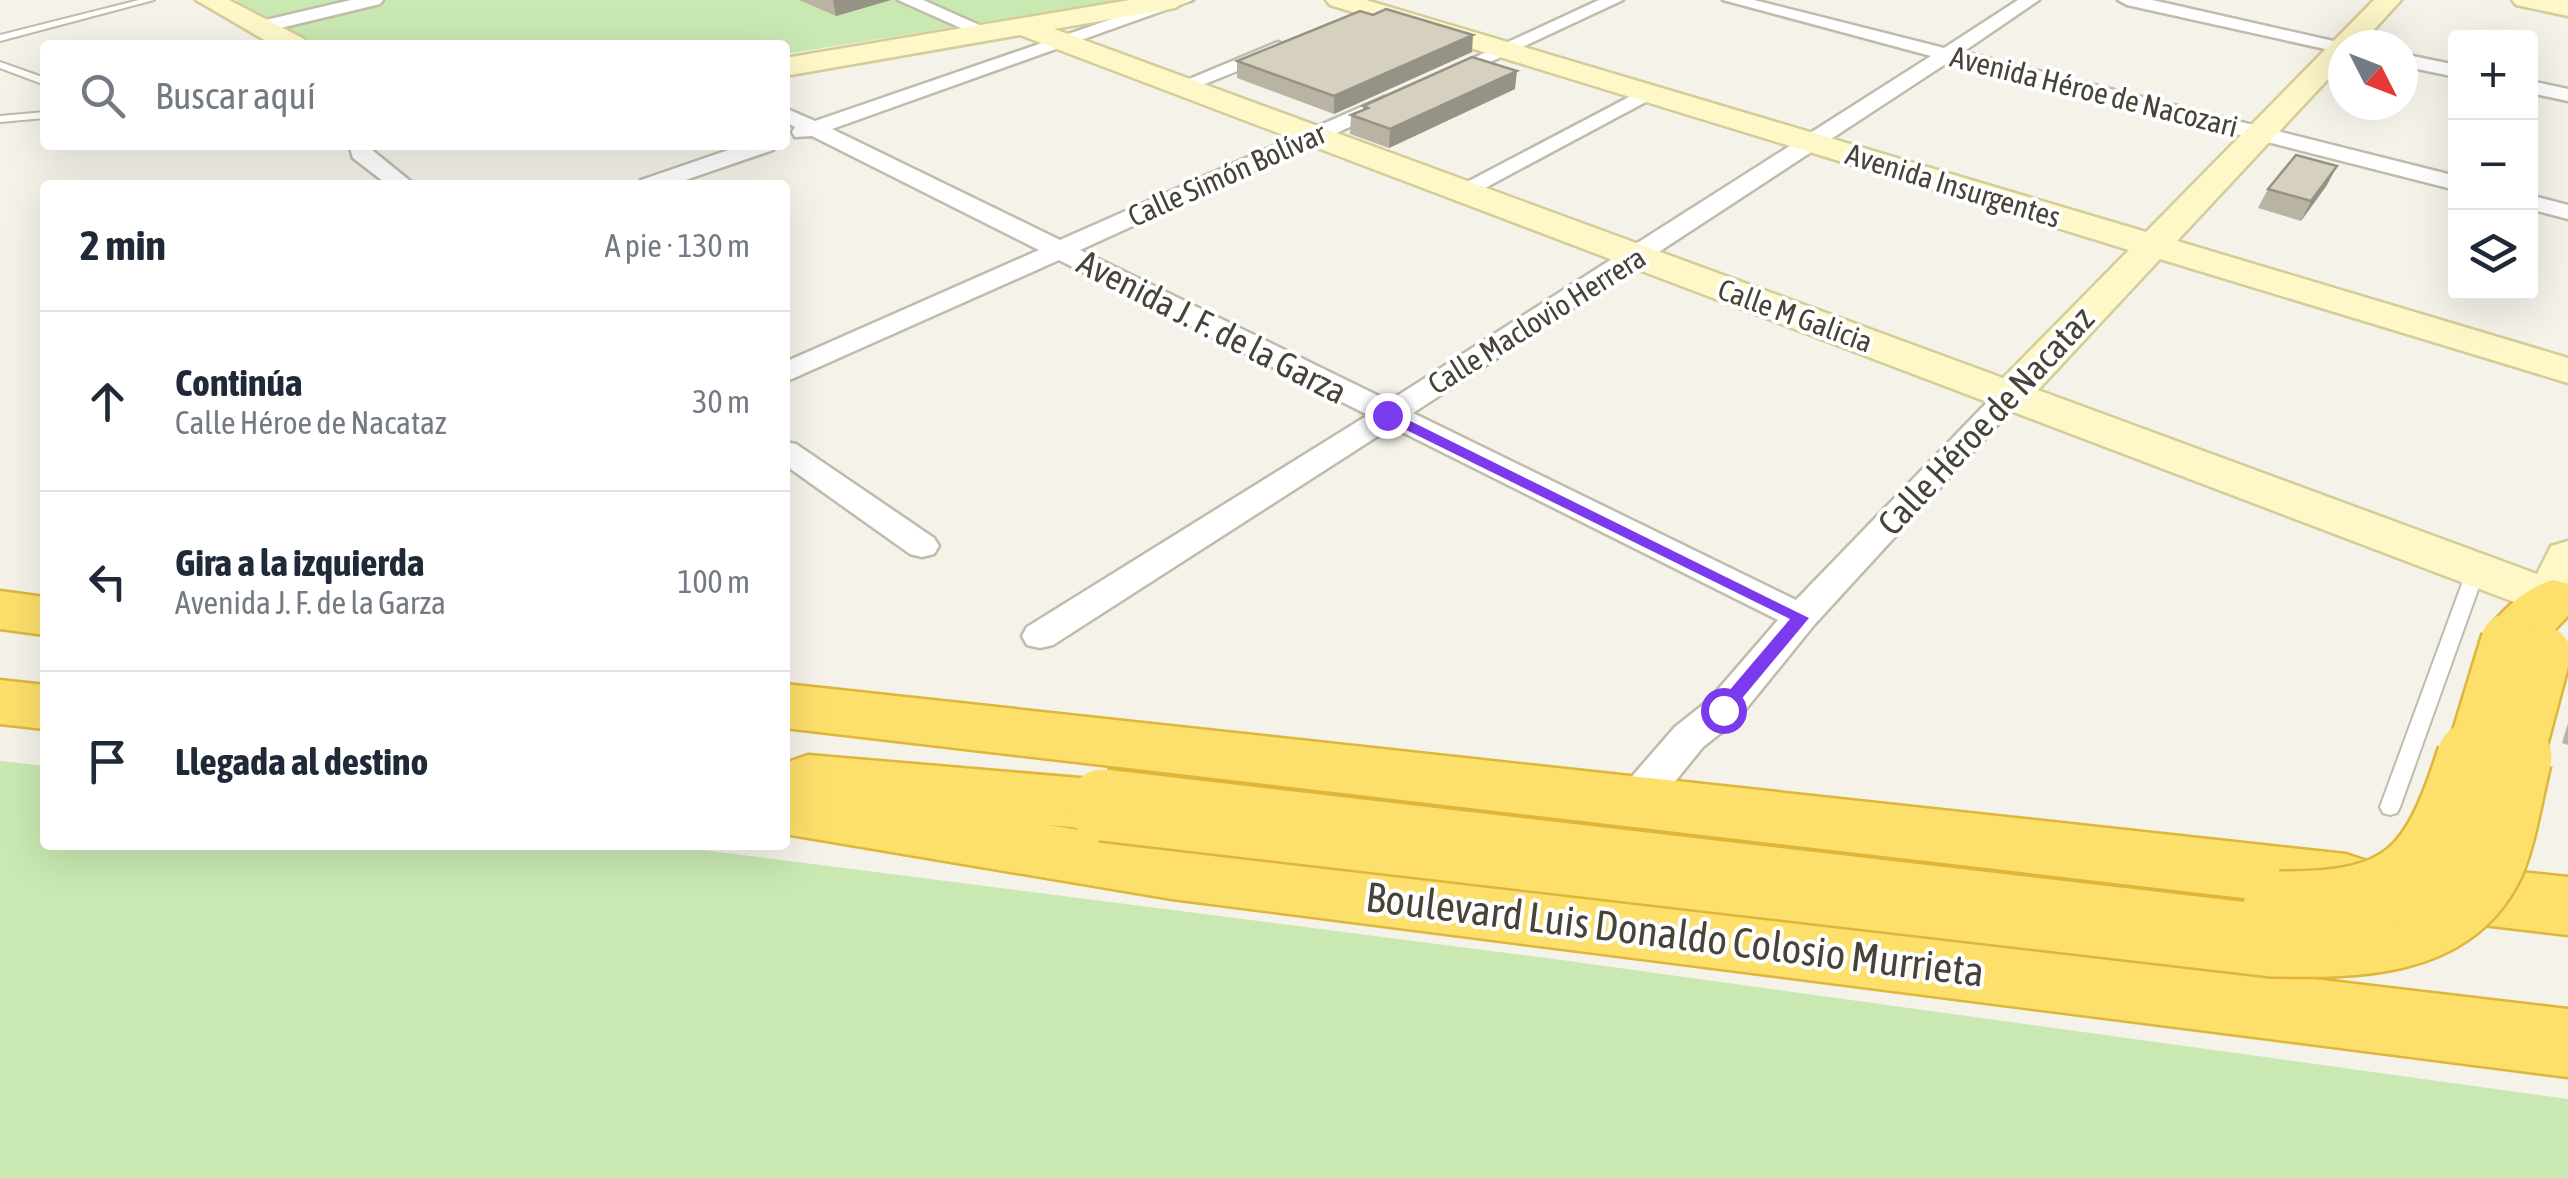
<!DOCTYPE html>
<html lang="es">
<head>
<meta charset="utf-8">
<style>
	body { margin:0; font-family:"Asap Condensed",sans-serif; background:#f6f6f7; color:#1f2937 }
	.controls { position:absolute; right:30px; top:30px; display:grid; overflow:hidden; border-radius:10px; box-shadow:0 10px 40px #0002 }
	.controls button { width:90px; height:90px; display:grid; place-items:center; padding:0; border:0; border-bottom:2px solid #e0e1e3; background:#fff; color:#1f2937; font:50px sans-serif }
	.compass { position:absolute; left:2328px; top:30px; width:90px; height:90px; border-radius:50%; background:#fff; box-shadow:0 10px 40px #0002; rotate:132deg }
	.stop { position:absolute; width:30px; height:30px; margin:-22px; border:8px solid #7c3aed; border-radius:50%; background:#fff }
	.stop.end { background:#7c3aed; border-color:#fff; box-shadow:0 2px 10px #0008 }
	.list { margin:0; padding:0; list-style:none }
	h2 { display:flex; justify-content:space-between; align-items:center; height:130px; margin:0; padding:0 40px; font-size:42px }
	h2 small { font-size:32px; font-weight:400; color:#747a83 }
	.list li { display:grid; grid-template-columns:65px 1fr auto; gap:30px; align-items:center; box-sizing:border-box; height:180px; padding:0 40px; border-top:2px solid #e0e1e3 }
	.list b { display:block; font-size:38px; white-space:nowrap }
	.list p { margin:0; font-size:32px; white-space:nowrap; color:#747a83 }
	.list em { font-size:32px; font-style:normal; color:#747a83 }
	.icon { flex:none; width:55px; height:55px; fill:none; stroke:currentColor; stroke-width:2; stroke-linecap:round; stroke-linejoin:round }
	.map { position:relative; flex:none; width:2568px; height:1178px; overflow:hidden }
	.search { position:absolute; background:#fff; box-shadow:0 10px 40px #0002; left:40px; top:40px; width:750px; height:110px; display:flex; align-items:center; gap:25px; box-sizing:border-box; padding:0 35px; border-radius:10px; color:#747a83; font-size:38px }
	.panel { position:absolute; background:#fff; box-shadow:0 10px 40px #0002; left:40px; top:180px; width:750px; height:670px; border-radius:10px }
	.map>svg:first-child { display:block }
	.green { fill:#c9e8b2 }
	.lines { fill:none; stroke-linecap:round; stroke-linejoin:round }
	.lane-casing { stroke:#c0bbab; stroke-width:4 }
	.street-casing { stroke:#c0bbab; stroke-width:5 }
	.secondary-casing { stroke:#d4cc99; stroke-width:5 }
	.highway-casing { stroke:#ddb63a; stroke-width:5 }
	.lane { fill:#fff; fill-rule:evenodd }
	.street { fill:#fff; fill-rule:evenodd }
	.secondary { fill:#fef8c9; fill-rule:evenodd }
	.highway { fill:#fddf6b; fill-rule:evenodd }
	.highway-bridge-far1-casing { stroke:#ddb63a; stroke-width:60; stroke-linecap:butt }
	.highway-bridge-casing { stroke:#ddb63a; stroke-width:76; stroke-linecap:butt }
	.highway-bridge-far1 { stroke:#fddf6b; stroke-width:55 }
	.highway-bridge { stroke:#fddf6b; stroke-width:71 }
	.wall { fill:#b8b3a3 }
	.shaded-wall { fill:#969285 }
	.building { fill:#d6d0be; stroke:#969285; stroke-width:2.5 }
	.route { fill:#7c3aed }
	.labels { text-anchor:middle; stroke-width:8; stroke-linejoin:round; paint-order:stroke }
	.far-street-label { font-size:30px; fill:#484337; stroke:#fff }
	.street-label { font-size:35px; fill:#484337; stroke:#fff }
	.near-street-label { font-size:42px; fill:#484337; stroke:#fff }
</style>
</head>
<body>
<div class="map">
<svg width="2568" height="1178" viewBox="0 0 2568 1178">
	<rect width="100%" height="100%" fill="#f4f2e9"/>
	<!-- green -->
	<g class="green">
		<path d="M239,0H1126L785,54V45H298L222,7Z"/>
		<path d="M0,761L45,766V845H665L1554,959L2568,1099V1178H0Z"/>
	</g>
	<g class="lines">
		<defs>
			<g id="lane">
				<path d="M139,0H154L0,41V35Z"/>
				<path d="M0,62L45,78V85L0,68Z"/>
				<path d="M45,112V118L0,122V116Z"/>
				<path d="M2476,564L2485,570L2400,807L2397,813L2390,815L2383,813L2380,807L2467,570Z"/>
			</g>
			<g id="street">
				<path d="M351,0H383L380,4L260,33L251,27L253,23Z"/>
				<path d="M898,0H923L995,32L993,36H979Z"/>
				<path d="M1167,0H1193L832,129L1060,240L1384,97H1398L1401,101L1398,105L1080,250L1389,401L1931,56L1723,0H1754L1944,48L2018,0H2039L1963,52L2456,176V190L1950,61L1413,413L1796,600L1999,390H2019L2024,396L1814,625L1737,720L1703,747L1651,811L1636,816L1621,811L1615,800L1621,789L1675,727L1709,700L1778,620L1392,427L1053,645L1040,648L1027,645L1022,636L1027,627L1368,415L1059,260L785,382V362L1039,250L812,136L795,137L792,132L795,127L785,122V108L815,121Z"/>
				<path d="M1599,0H1623L1445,83H1431L1428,79Z"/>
				<path d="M2118,0H2152L2351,45H2343V53L2127,5Z"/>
				<path d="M1278,42L1288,48L1285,52L1187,91L1180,93L1170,87Z"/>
				<path d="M2403,54L2456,65V77L2403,66Z"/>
				<path d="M2530,81L2568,89V101L2530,93Z"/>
				<path d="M1648,87L1655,89L1658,93L1655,97L1470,196L1462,198L1450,191Z"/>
				<path d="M349,145H371L372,150L415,185H388L353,158Z"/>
				<path d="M743,145H776L773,150L671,185H637L641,180Z"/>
				<path d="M2530,195L2568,205V219L2530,209Z"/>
				<path d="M785,442L796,444L934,538L939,546L934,554L922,557L910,554L785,465Z"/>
			</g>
			<g id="secondary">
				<path d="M196,0H229L304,39L308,45H273Z"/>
				<path d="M1130,0H1188L1175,8L1054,29L2003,378L2129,250L1330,5L1326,0H1366L2146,232L2374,0H2401L2360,45H2343V63L2177,241L2568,358V383L2160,259L2038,390L2537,574L2551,546L2568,541V611L2553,615L2535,610L1020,35L785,76V58Z"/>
				<path d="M2512,0H2568V16L2516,5Z"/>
			</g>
			<g id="highway">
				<path d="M2553,580L2568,584V616C2543,641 2527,666 2489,655L2480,641C2496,615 2524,588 2553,580Z"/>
				<path d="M0,591L45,597V635L0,629Z"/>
				<path d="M0,680L45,685V729L0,724Z"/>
				<path d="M785,684L2346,854L2370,862L2380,882L2370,902L2346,910L785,728Z"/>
				<path d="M808,755L1103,780L1126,787L1135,805L1126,823L1103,830L1048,825L1172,845L2568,1009V1077L1172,899L785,834V763Z"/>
				<path d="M2432,863L2568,877V935L2432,919L2408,911L2398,891L2408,871Z"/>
			</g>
		</defs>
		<!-- lane casing -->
		<use href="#lane" class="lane-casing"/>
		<!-- street casing -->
		<use href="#street" class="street-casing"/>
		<!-- secondary casing -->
		<use href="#secondary" class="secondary-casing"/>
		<!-- highway casing -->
		<use href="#highway" class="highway-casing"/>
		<!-- lane -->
		<use href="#lane" class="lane"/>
		<!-- street -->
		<use href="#street" class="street"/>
		<!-- secondary -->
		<use href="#secondary" class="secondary"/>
		<!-- highway -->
		<use href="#highway" class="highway"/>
		<defs>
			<g id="highway-bridge-far1">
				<path d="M2473,759L2509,641"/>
				<path d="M2515,759L2543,654"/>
			</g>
			<g id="highway-bridge">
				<path d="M1103,805L2273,941C2348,942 2445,945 2486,868C2500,843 2508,787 2516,757"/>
				<path d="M2279,907C2407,908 2436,874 2473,757"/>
			</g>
		</defs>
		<!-- highway-bridge-far1 casing -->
		<use href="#highway-bridge-far1" class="highway-bridge-far1-casing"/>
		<!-- highway-bridge casing -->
		<use href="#highway-bridge" class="highway-bridge-casing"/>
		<!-- highway-bridge-far1 -->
		<use href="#highway-bridge-far1" class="highway-bridge-far1"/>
		<!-- highway-bridge -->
		<use href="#highway-bridge" class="highway-bridge"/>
	</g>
	<!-- wall -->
	<g class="wall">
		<path d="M799,0H891L836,16Z"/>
		<path d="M1472,52L1334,114L1237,78V61Z"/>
		<path d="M1515,89L1389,148L1350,134L1351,115L1363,110V106Z"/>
		<path d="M2327,185L2301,221L2258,208L2268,189Z"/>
		<path d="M2568,723V745L2562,743Z"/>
	</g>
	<!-- shaded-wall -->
	<g class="shaded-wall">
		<path d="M833,0H891L836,16Z"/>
		<path d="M1473,35L1472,52L1334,114V96Z"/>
		<path d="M1517,71L1515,89L1389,148L1390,129Z"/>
		<path d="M2337,166L2327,185L2301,221L2311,201Z"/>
	</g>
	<!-- building -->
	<g class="building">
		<path d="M1386,9L1473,35L1334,96L1237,61L1360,11L1373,15Z"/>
		<path d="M1472,57L1517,71L1390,129L1351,115L1368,108L1363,106Z"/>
		<path d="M2296,155L2337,166L2311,201L2268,189Z"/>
	</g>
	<!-- route -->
	<path class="route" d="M1382,412H1392L1809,618L1729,714H1717V705L1790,619L1382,418Z"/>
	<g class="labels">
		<!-- far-street labels -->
		<g class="far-street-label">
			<text transform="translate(2094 92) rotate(14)" y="10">Avenida Héroe de Nacozari</text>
			<text transform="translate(1227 175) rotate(-24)" y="10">Calle Simón Bolívar</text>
			<text transform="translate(1953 186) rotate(17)" y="10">Avenida Insurgentes</text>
			<text transform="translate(1795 316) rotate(20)" y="10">Calle M Galicia</text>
			<text transform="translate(1537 321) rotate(-32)" y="10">Calle Maclovio Herrera</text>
		</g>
		<!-- street labels -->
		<g class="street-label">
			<text transform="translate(1212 327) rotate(27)" y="12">Avenida J. F. de la Garza</text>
			<text transform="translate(1986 421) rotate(-47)" y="12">Calle Héroe de Nacataz</text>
		</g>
		<!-- near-street labels -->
		<g class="near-street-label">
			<text transform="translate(1675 934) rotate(7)" y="15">Boulevard Luis Donaldo Colosio Murrieta</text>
		</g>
	</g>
</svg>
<div class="controls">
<button>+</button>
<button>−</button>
<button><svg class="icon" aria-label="layers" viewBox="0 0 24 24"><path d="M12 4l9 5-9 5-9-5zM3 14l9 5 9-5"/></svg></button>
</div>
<svg class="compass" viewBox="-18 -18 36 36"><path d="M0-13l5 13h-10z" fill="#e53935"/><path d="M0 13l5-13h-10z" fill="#747a83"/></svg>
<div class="stop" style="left:1723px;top:710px"></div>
<div class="stop end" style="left:1387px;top:415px"></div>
<div class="search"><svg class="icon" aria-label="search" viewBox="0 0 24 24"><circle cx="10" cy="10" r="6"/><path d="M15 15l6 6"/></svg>Buscar aquí</div>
<section class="panel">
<h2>2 min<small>A pie · 130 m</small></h2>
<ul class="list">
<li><svg class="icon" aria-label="ahead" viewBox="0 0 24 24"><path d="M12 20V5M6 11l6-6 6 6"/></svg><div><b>Continúa</b><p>Calle Héroe de Nacataz</p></div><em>30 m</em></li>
<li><svg class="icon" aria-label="left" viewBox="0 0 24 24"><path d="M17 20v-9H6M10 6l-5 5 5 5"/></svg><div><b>Gira a la izquierda</b><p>Avenida J. F. de la Garza</p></div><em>100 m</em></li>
<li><svg class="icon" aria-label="arrive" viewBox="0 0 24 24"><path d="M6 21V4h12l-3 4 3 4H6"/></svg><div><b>Llegada al destino</b></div></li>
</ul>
</section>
</div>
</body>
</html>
